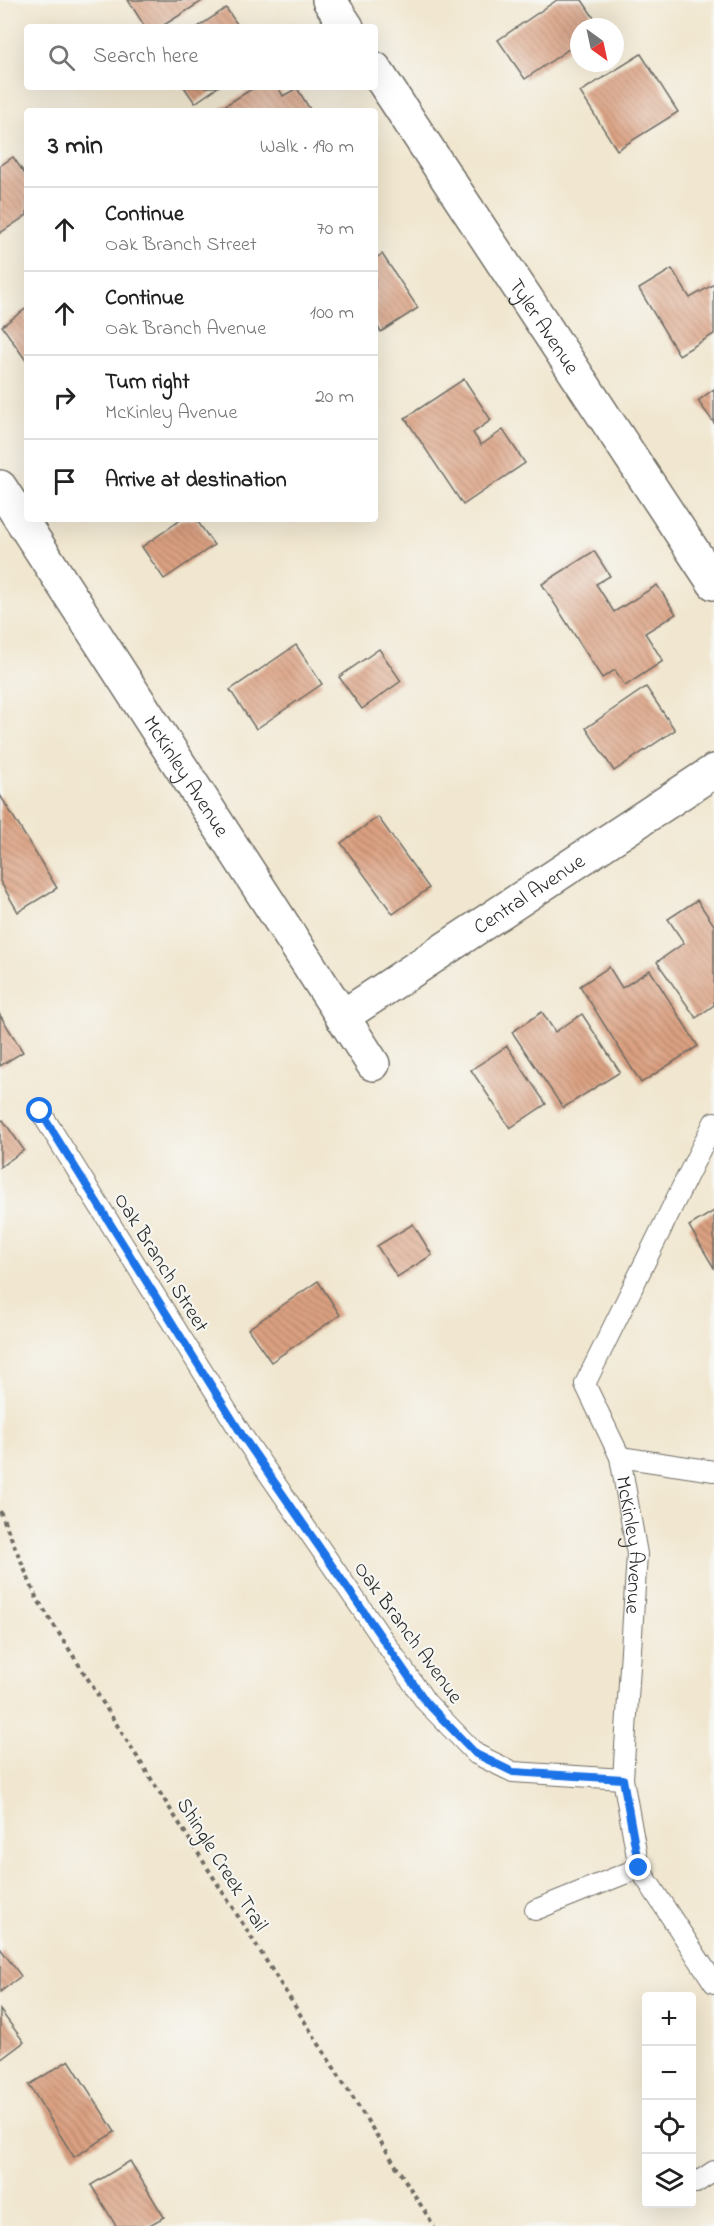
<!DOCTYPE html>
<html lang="en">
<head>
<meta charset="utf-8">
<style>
	body { margin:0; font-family:"Indie Flower",sans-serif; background:#f2f2f2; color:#222 }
	.controls { position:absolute; right:18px; bottom:18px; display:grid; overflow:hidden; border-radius:6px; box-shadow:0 6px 24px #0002 }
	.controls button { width:54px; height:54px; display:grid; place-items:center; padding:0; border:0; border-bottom:2px solid #e0e0e0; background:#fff; color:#222; font:30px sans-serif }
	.compass { position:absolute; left:570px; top:18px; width:54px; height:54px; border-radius:50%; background:#fff; box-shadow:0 6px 24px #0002; rotate:147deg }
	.stop { position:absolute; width:18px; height:18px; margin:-14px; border:4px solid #1a73e8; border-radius:50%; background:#fff }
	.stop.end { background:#1a73e8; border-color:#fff; box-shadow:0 2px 6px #0008 }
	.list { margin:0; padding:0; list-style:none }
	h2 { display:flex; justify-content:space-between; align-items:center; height:78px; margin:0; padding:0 24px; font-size:26px }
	h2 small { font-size:20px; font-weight:400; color:#767676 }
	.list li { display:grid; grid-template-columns:39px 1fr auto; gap:18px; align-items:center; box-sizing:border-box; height:84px; padding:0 24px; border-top:2px solid #e0e0e0 }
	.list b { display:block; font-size:22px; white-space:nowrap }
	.list p { margin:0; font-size:20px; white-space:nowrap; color:#767676 }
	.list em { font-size:20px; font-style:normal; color:#767676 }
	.icon { flex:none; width:33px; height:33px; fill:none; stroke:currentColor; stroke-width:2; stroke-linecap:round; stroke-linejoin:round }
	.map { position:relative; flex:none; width:714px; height:2226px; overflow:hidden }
	.search { position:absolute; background:#fff; box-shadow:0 6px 24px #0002; left:24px; top:24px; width:354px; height:66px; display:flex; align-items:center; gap:15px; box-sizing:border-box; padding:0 21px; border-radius:6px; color:#767676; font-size:22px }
	.panel { position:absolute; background:#fff; box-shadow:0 6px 24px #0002; left:24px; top:108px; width:354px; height:414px; border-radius:6px }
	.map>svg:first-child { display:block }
	.building { fill:url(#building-back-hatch) }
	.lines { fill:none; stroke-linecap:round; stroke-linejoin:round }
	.lane-casing { stroke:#706d65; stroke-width:22 }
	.street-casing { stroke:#706d65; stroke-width:36 }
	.path { stroke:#706d65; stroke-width:4; stroke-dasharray:4.5 4.5; stroke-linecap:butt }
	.lane { stroke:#fff; stroke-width:20 }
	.street { stroke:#fff; stroke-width:33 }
	.route { stroke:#1a73e8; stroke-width:8 }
	.labels { text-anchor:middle; stroke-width:4.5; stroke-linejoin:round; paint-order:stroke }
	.street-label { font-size:21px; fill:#2b2b2b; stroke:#f6f6f2 }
</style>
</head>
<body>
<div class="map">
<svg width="714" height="2226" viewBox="0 0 714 2226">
	<defs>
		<pattern id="building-back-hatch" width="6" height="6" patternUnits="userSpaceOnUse" patternTransform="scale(1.5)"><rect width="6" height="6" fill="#dba081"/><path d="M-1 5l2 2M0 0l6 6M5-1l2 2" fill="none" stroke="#b2836a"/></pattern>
	</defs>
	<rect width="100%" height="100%" fill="#f6f6f2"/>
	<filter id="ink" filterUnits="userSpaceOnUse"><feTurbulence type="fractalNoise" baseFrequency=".0167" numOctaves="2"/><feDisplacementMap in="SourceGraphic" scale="12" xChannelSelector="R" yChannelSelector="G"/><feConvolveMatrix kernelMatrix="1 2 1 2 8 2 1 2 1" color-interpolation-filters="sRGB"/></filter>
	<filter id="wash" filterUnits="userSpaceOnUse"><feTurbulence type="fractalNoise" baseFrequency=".008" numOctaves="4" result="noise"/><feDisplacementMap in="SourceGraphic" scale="24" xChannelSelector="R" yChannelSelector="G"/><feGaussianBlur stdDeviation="1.35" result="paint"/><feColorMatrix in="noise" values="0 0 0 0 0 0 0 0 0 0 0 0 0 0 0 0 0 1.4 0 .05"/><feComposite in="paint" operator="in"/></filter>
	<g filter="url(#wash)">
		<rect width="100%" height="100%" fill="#f1e7d0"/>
		<g id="blocks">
			<!-- building -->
			<g class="building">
				<path d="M128,0H204L161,27H145Z"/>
				<path d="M557,0H582L600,27H579V42L525,79L498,40Z"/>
				<path d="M226,8L239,27H198Z"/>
				<path d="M641,54L678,112L617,150L580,92Z"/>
				<path d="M184,87H218L195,103Z"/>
				<path d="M255,87H278L283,96L297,88L311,111H216Z"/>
				<path d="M13,157L27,177V215L0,233V166Z"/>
				<path d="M382,254L418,308L381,332L375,323V259Z"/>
				<path d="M672,269L690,298L714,284V334L679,355L639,289Z"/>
				<path d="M27,308V362L2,326Z"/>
				<path d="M464,379L491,420L473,433L481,445L503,430L525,463L463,505L405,418Z"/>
				<path d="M714,389V423L698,401Z"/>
				<path d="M182,519H196L214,545L164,579L142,547Z"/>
				<path d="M594,551L610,576L596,584L614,612L657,585L676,614L645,633L663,661L625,686L615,670L602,678L542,584Z"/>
				<path d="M296,645L322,684L256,729L230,690Z"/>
				<path d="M379,649L401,681L362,709L339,677Z"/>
				<path d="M646,687L675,730L614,771L586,728Z"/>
				<path d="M0,795L57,888L18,912L0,881Z"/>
				<path d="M378,817L429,888L393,914L341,843Z"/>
				<path d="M697,900L714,925V1005L696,1018L657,962L684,943L668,919Z"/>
				<path d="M609,967L622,988L650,970L698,1046L641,1083L580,986Z"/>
				<path d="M542,1012L555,1032L582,1014L620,1072L563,1108L512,1032Z"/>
				<path d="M0,1015L23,1052L0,1066Z"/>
				<path d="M507,1046L546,1104L510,1128L471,1070Z"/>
				<path d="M3,1120L24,1150L0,1167V1122Z"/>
				<path d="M714,1211V1268L689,1226Z"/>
				<path d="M413,1224L432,1255L397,1277L377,1246Z"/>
				<path d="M318,1281L340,1315L271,1362L248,1329Z"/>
				<path d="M0,1948L21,1976L0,1992Z"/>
				<path d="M0,2010L24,2042L0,2060Z"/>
				<path d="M69,2060L115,2132L74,2157L29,2085Z"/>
				<path d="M130,2161L164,2217L148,2226H116L91,2185Z"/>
			</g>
		</g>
	</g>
	<g filter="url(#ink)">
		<use href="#blocks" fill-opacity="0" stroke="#706d65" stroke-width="1.5"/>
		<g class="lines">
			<defs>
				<g id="lane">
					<path d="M40,1111L244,1438L426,1702L476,1754L513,1772L623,1779"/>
					<path id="s1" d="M714,1122L585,1384L620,1457L637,1554L623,1779L639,1868L714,1983"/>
					<path d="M620,1457L714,1471"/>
					<path d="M535,1910L639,1868"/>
					<path d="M696,2183L714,2171"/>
				</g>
				<g id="street">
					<path d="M329,0L347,27"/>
					<path id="s2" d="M375,69L714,583"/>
					<path id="s3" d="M0,487L373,1064"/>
					<path id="s4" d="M342,1017L714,771"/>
				</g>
			</defs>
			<!-- lane casing -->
			<use href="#lane" class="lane-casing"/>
			<!-- street casing -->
			<use href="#street" class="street-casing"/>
			<!-- path -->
			<path class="path" d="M0,1511L36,1597L434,2226"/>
			<!-- lane -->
			<use href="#lane" class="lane"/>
			<!-- street -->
			<use href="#street" class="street"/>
		</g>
	</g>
	<g class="lines" filter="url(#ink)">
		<!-- route -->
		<path class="route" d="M40,1111L244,1438L426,1702L476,1754L513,1772L623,1779L639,1868"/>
	</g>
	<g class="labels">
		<!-- street labels -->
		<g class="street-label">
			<text dy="7" stroke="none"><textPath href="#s2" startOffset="308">Tyler Avenue</textPath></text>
			<text dy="7" stroke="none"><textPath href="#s3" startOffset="344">McKinley Avenue</textPath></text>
			<text dy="7" stroke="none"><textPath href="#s4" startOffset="224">Central Avenue</textPath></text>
			<text transform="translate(162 1262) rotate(58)" y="7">Oak Branch Street</text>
			<text dy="7" stroke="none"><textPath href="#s1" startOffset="462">McKinley Avenue</textPath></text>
			<text transform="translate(409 1632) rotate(54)" y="7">Oak Branch Avenue</text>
			<text transform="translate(223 1864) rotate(58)" y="7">Shingle Creek Trail</text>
		</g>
	</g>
</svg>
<div class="controls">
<button>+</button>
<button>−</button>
<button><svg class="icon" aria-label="locate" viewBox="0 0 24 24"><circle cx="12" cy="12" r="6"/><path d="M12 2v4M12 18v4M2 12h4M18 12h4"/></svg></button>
<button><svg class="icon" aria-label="layers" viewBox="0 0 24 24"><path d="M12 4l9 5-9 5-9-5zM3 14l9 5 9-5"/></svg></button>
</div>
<svg class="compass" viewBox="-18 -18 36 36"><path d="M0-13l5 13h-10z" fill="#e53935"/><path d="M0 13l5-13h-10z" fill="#767676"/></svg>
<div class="stop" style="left:40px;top:1111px"></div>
<div class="stop end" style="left:639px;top:1868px"></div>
<div class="search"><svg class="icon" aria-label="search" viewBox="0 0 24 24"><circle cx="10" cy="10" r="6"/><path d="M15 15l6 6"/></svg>Search here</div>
<section class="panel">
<h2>3 min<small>Walk · 190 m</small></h2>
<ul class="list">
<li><svg class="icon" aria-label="ahead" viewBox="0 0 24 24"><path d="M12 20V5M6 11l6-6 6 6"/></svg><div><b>Continue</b><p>Oak Branch Street</p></div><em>70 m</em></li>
<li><svg class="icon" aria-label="ahead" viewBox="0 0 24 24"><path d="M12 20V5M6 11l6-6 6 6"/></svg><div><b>Continue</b><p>Oak Branch Avenue</p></div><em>100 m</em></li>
<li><svg class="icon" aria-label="right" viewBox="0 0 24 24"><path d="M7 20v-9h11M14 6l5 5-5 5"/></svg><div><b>Turn right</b><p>McKinley Avenue</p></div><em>20 m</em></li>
<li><svg class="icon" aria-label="arrive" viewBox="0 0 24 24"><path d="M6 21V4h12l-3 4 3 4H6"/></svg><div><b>Arrive at destination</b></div></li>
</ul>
</section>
</div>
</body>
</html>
